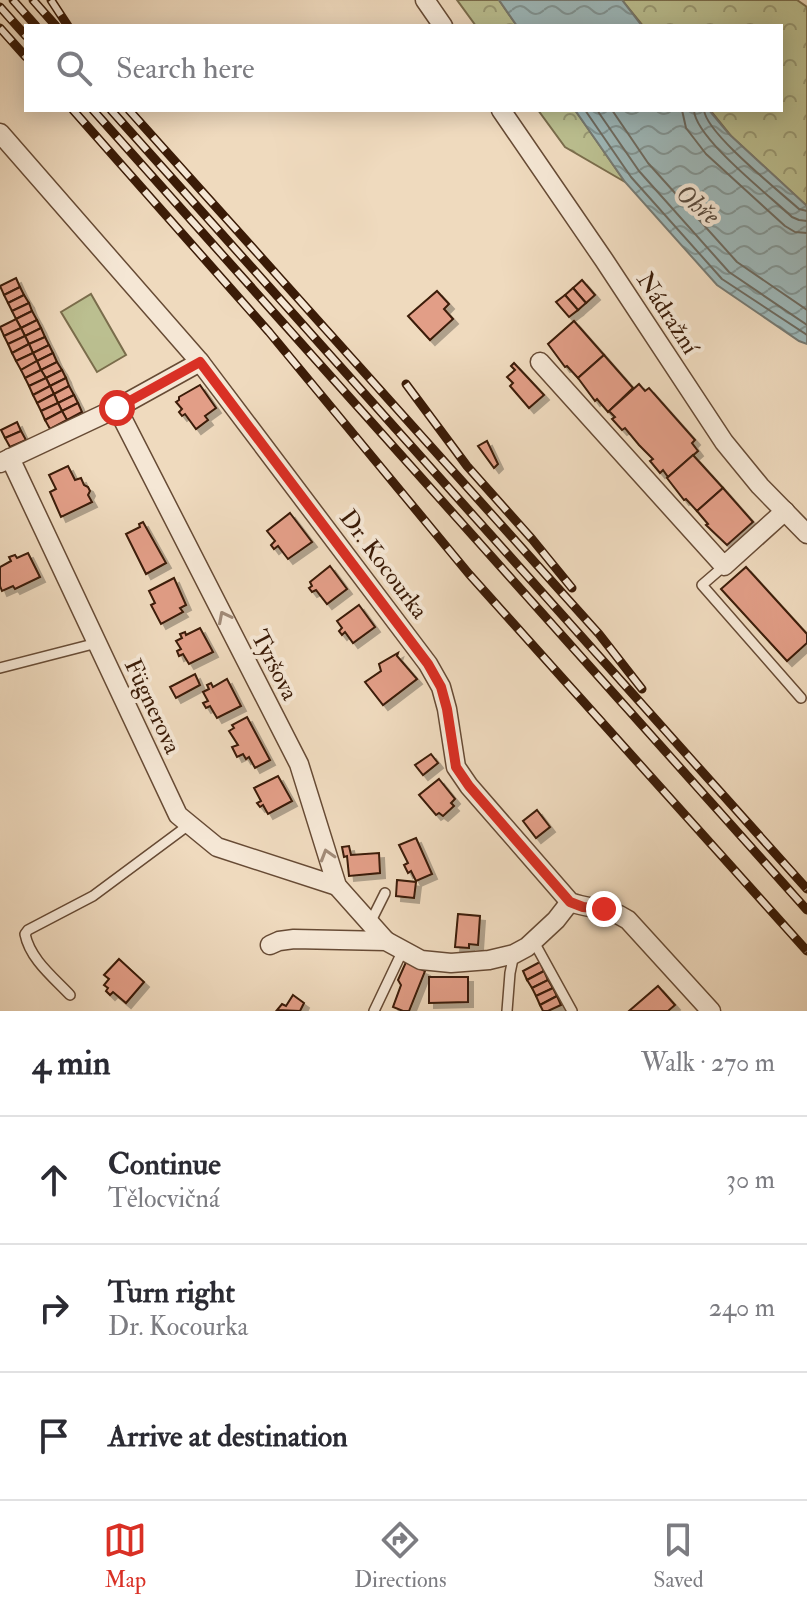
<!DOCTYPE html>
<html lang="en">
<head>
<meta charset="utf-8">
<style>
	body { margin:0; font-family:"IM FELL Double Pica",serif; background:#f2f2f3; color:#2b2b33 }
	.stop { position:absolute; width:24px; height:24px; margin:-18px; border:6px solid #d93025; border-radius:50%; background:#fff }
	.stop.end { background:#d93025; border-color:#fff; box-shadow:0 2px 8px #0008 }
	.list { margin:0; padding:0; list-style:none }
	h2 { display:flex; justify-content:space-between; align-items:center; height:104px; margin:0; padding:0 32px; font-size:34px }
	h2 small { font-size:26px; font-weight:400; color:#7c7c81 }
	.list li { display:grid; grid-template-columns:52px 1fr auto; gap:24px; align-items:center; box-sizing:border-box; height:128px; padding:0 32px; border-top:2px solid #e1e1e2 }
	.list b { display:block; font-size:30px; white-space:nowrap }
	.list p { margin:0; font-size:26px; white-space:nowrap; color:#7c7c81 }
	.list em { font-size:26px; font-style:normal; color:#7c7c81 }
	.icon { flex:none; width:44px; height:44px; fill:none; stroke:currentColor; stroke-width:2; stroke-linecap:round; stroke-linejoin:round }
	.map { position:relative; flex:none; width:807px; height:1011px; overflow:hidden }
	.search { position:absolute; background:#fff; box-shadow:0 4px 20px #0003; left:24px; right:24px; top:24px; height:88px; display:flex; align-items:center; gap:20px; box-sizing:border-box; padding:0 28px; border-radius:0px; color:#7c7c81; font-size:30px }
	.sheet { height:488px; background:#fff }
	nav { display:flex; justify-content:space-around; align-items:center; box-sizing:border-box; height:112px; border-top:2px solid #e1e1e2; background:#fff; font-size:22px; color:#7c7c81 }
	nav a { display:grid; justify-items:center; gap:4px }
	nav .on { color:#d93025 }
	.map>svg:first-child { display:block }
	.grass { fill:#bbbf90; stroke:#7a6d4c; stroke-width:2 }
	.forest { fill:url(#forest-crowns); stroke:#7a6d4c; stroke-width:2 }
	.water { fill:url(#water-waves); stroke:#757972; stroke-width:2 }
	.lines { fill:none; stroke-linecap:round; stroke-linejoin:round }
	.shore { stroke:#6c6a60; stroke-width:2 }
	.building { fill:#e29e87; stroke:#3a1b07; stroke-width:2; filter:url(#shadow) }
	.lane-casing { stroke:#674b35; stroke-width:12 }
	.street-casing { stroke:#674b35; stroke-width:21 }
	.lane { stroke:#f5e7d5; stroke-width:9 }
	.street { stroke:#f5e7d5; stroke-width:18 }
	.rail-casing { stroke:#3a1b07; stroke-width:9 }
	.rail { stroke:#f5e7d5; stroke-width:6; stroke-dasharray:18; stroke-linecap:butt }
	.oneway { stroke:#a18b78 }
	.route { stroke:#d93025; stroke-width:10 }
	.labels { text-anchor:middle; stroke-width:8; stroke-linejoin:round; paint-order:stroke }
	.street-label { font-size:24px; fill:#3a1b07; stroke:#f5e7d5 }
	.water-label { font-size:26px; font-style:italic; fill:#584a3d; stroke:#f5e7d5 }
</style>
</head>
<body>
<div class="map">
<svg width="807" height="1011" viewBox="0 0 807 1011">
	<defs>
		<pattern id="forest-crowns" width="20" height="18" patternUnits="userSpaceOnUse" patternTransform="scale(2)"><rect width="20" height="18" fill="#bbbf90"/><path d="M2 6a3 3 0 1 1 6 0M12 15a3 3 0 1 1 6 0" fill="none" stroke="#999a74"/></pattern>
		<pattern id="water-waves" width="16" height="10" patternUnits="userSpaceOnUse" patternTransform="scale(2)"><rect width="16" height="10" fill="#9db8ba"/><path d="M0 5q4-4 8 0t8 0" fill="none" stroke="#819595"/></pattern>
		<filter id="shadow"><feDropShadow dx="5" dy="5" stdDeviation="0" flood-color="#0004"/></filter>
	</defs>
	<rect width="100%" height="100%" fill="#efdabe"/>
	<filter id="stains"><feTurbulence type="fractalNoise" baseFrequency=".0025" numOctaves="4"/><feColorMatrix values="0 0 0 0 .2 0 0 0 0 .09 0 0 0 0 .02 0 0 0 .5 -.17"/></filter>
	<radialGradient id="worn" r=".72"><stop offset=".6" stop-color="#630" stop-opacity="0"/><stop offset="1" stop-color="#630" stop-opacity=".3"/></radialGradient>
	<!-- grass -->
	<path class="grass" d="M91,294L126,355L97,372L61,312Z"/>
	<!-- forest -->
	<g class="forest">
		<path d="M457,0H499L517,26H476Z"/>
		<path d="M622,0H797L807,7V206L731,136L710,110H781V26H643Z"/>
		<path d="M538,110H575L625,182L565,147Z"/>
	</g>
	<!-- water -->
	<g class="water">
		<path d="M499,0H622L642,26H517Z"/>
		<path d="M575,110H709L729,134L807,206V344L799,341L717,285L625,182Z"/>
	</g>
	<g class="lines">
		<!-- shore -->
		<g class="shore">
			<path d="M585,110L631,177L722,279L807,335"/>
			<path d="M597,110L639,171L729,272L807,325"/>
			<path d="M612,110L648,163L737,262L807,310"/>
			<path d="M682,110L686,128L706,154L785,226L795,232L807,233"/>
			<path d="M694,110C695,138 770,196 792,217L799,220L807,221"/>
			<path d="M704,110C706,133 779,191 799,209L807,211"/>
		</g>
	</g>
	<!-- building -->
	<g class="building">
		<path d="M16,278L20,287L4,295L0,286Z"/>
		<path d="M582,280L595,295L586,303L573,288Z"/>
		<path d="M20,287L24,295L8,303L4,295Z"/>
		<path d="M573,288L586,303L578,310L565,295Z"/>
		<path d="M437,291L449,304L444,309L453,319L430,340L408,316Z"/>
		<path d="M24,295L29,303L12,311L8,303Z"/>
		<path d="M565,295L578,310L569,317L556,302Z"/>
		<path d="M29,303L32,311L16,319L12,311Z"/>
		<path d="M32,311L37,320L21,328L16,319Z"/>
		<path d="M16,319L21,328L4,336L0,327Z"/>
		<path d="M37,320L41,328L25,336L21,328Z"/>
		<path d="M574,321L604,355L578,378L567,366L565,367L548,344Z"/>
		<path d="M21,328L25,336L8,344L4,336Z"/>
		<path d="M41,328L45,337L29,344L25,336Z"/>
		<path d="M25,336L29,344L12,353L8,344Z"/>
		<path d="M45,337L49,345L33,353L29,344Z"/>
		<path d="M29,344L33,353L16,361L12,353Z"/>
		<path d="M49,345L53,353L37,361L33,353Z"/>
		<path d="M33,353L37,361L21,370L16,361Z"/>
		<path d="M53,353L57,362L41,370L37,361Z"/>
		<path d="M604,355L633,388L608,412L597,399L595,401L578,378Z"/>
		<path d="M37,361L41,370L25,378L21,370Z"/>
		<path d="M57,362L62,370L46,378L41,370Z"/>
		<path d="M514,363L544,395L529,408L510,386L513,383L507,377L515,370L511,366Z"/>
		<path d="M41,370L46,378L29,386L25,378Z"/>
		<path d="M62,370L66,378L50,386L46,378Z"/>
		<path d="M46,378L50,386L33,395L29,386Z"/>
		<path d="M66,378L69,386L54,394L50,386Z"/>
		<path d="M639,384L645,391L649,388L695,440L692,443L698,451L668,477L663,470L660,473L650,461L653,459L639,445L625,428L622,430L612,419L615,417L609,411Z"/>
		<path d="M200,385L216,408L205,416L208,420L196,429L185,414L182,416L179,412L182,409L176,402L179,400V397Z"/>
		<path d="M50,386L54,394L37,403L33,395Z"/>
		<path d="M69,386L74,395L58,403L54,394Z"/>
		<path d="M54,394L58,403L41,411L37,403Z"/>
		<path d="M74,395L78,403L62,411L58,403Z"/>
		<path d="M58,403L62,411L45,420L41,411Z"/>
		<path d="M78,403L82,412L67,420L62,411Z"/>
		<path d="M62,411L67,420L50,429L45,420Z"/>
		<path d="M17,422L21,431L5,438L1,430Z"/>
		<path d="M21,431L26,440L10,447L5,438Z"/>
		<path d="M487,441L498,464L494,468L478,446Z"/>
		<path d="M693,455L723,488L697,511L686,499L684,500L667,478Z"/>
		<path d="M68,466L75,480L81,478L84,485L88,487L90,491L88,495L92,502L61,517L50,492L56,489L49,475Z"/>
		<path d="M723,488L753,522L727,545L706,525L708,524L697,511Z"/>
		<path d="M290,513L312,542L288,559L278,546L274,549L271,545L275,541L267,531Z"/>
		<path d="M143,522L166,563L146,574L126,534L140,527L139,524Z"/>
		<path d="M28,553L40,577L15,589L13,586L2,591L0,586V567L11,561L9,557L15,555L17,558Z"/>
		<path d="M330,566L347,589L327,604L316,590L312,592L309,588L312,586L310,582Z"/>
		<path d="M746,567L807,634V643L787,661L721,589Z"/>
		<path d="M174,578L186,605L180,608L183,612L161,624L151,605L155,603L149,591Z"/>
		<path d="M359,605L375,627L353,643L345,632L342,635L339,631L342,628L337,621Z"/>
		<path d="M200,628L213,652L189,664L183,654L179,656L177,651L181,649L176,641L182,638L180,634L185,632L186,635Z"/>
		<path d="M398,653L397,656L417,679L383,705L365,682L381,671L379,664Z"/>
		<path d="M195,674L200,685L176,698L170,687Z"/>
		<path d="M227,679L241,706L217,718L210,706L206,708L203,703L208,701L203,692L209,689L207,685L211,683L213,687Z"/>
		<path d="M247,717L270,760L255,768L249,757L246,759L243,754L237,757L232,747L238,745L229,731L234,728L232,725Z"/>
		<path d="M431,754L438,763L423,775L415,765Z"/>
		<path d="M278,776L292,801L268,814L263,805L260,807L257,803L261,801L254,788Z"/>
		<path d="M439,779L455,799L451,803L454,806L443,816L439,813L436,815L419,795Z"/>
		<path d="M537,810L550,827L536,838L523,821Z"/>
		<path d="M416,838L432,874L416,881L411,871L408,873L404,865L408,863L399,845Z"/>
		<path d="M349,846L351,855L379,853L380,873L349,876L347,856L344,857L342,847Z"/>
		<path d="M397,880L416,882L414,898L396,896Z"/>
		<path d="M458,914L480,916L478,945L469,944V948L455,947Z"/>
		<path d="M119,959L144,982L126,1003L113,992L110,995L106,991L108,988L104,985L109,979L104,975Z"/>
		<path d="M406,962L425,971L409,1011H403L393,1007L401,985L398,980Z"/>
		<path d="M540,962L544,971L527,980L523,971Z"/>
		<path d="M544,971L548,980L532,988L527,980Z"/>
		<path d="M429,977H468V1002L429,1003Z"/>
		<path d="M548,980L553,988L536,996L532,988Z"/>
		<path d="M658,986L675,1005L668,1011H629Z"/>
		<path d="M553,988L557,996L540,1005L536,996Z"/>
		<path d="M293,995L304,1003L300,1011L277,1010L282,1004L286,1006Z"/>
		<path d="M557,996L561,1005L548,1011H543L540,1005Z"/>
	</g>
	<g class="lines">
		<defs>
			<g id="lane">
				<path d="M724,566L702,585L801,698"/>
				<path d="M0,668L97,643"/>
				<path d="M370,923L385,893"/>
				<path d="M534,942L572,1011"/>
				<path d="M70,995C53,977 30,959 25,934L28,930L93,896L190,824"/>
				<path d="M374,1011L403,950"/>
				<path d="M507,1011L510,973L514,954"/>
			</g>
			<g id="street">
				<path d="M425,0L443,26"/>
				<path d="M501,110L604,260L724,442L760,486L807,534"/>
				<path d="M0,133L200,362L428,664L441,687L447,709L456,767L469,786L570,902C592,910 607,906 628,920L711,1011"/>
				<path d="M540,362L724,566L785,511"/>
				<path d="M117,408L299,764L337,886L386,941"/>
				<path d="M10,458L178,815L217,847L337,886"/>
				<path d="M0,463L117,408L200,362"/>
				<path d="M270,945L279,941L294,939L386,941L421,960L451,963L489,960L514,954L527,947L556,920L570,902"/>
			</g>
		</defs>
		<!-- lane casing -->
		<use href="#lane" class="lane-casing"/>
		<!-- street casing -->
		<use href="#street" class="street-casing"/>
		<!-- lane -->
		<use href="#lane" class="lane"/>
		<!-- street -->
		<use href="#street" class="street"/>
		<defs>
			<g id="rail">
				<path d="M13,0L36,26"/>
				<path d="M33,0L56,26"/>
				<path d="M51,0L68,26"/>
				<path d="M0,7L26,36"/>
				<path d="M0,28L26,57"/>
				<path d="M73,110L269,332L469,574L807,951"/>
				<path d="M93,110L807,910"/>
				<path d="M111,110L807,889"/>
				<path d="M129,110L599,634L642,689"/>
				<path d="M406,384L467,466L532,539L572,588"/>
			</g>
		</defs>
		<!-- rail casing -->
		<use href="#rail" class="rail-casing"/>
		<!-- rail -->
		<use href="#rail" class="rail"/>
	</g>
	<!-- one-way arrows -->
	<defs><path id="oneway-chevron" d="M-2-3.5L2.5 0L-2 3.5" fill="none" stroke-width="1.6" stroke-linecap="round" stroke-linejoin="round" transform="scale(2)"/></defs>
	<g class="oneway">
		<use href="#oneway-chevron" transform="translate(224 617) rotate(-117)"/>
		<use href="#oneway-chevron" transform="translate(327 855) rotate(-107)"/>
	</g>
	<g class="lines">
		<!-- route -->
		<path class="route" d="M117,408L200,362L428,664L441,687L447,709L456,767L469,786L570,902L583,907L604,909"/>
	</g>
	<g class="labels">
		<!-- street labels -->
		<g class="street-label">
			<text transform="translate(668 313) rotate(57)" y="8">Nádražní</text>
			<text transform="translate(384 564) rotate(53)" y="8">Dr. Kocourka</text>
			<text transform="translate(275 665) rotate(63)" y="8">Tyršova</text>
			<text transform="translate(153 706) rotate(65)" y="8">Fügnerova</text>
		</g>
		<!-- water labels -->
		<g class="water-label">
			<text transform="translate(698 204) rotate(39)" y="9">Ohře</text>
		</g>
	</g>
	<rect width="100%" height="100%" filter="url(#stains)"/>
	<rect width="100%" height="100%" fill="url(#worn)"/>
</svg>
<div class="stop" style="left:117px;top:408px"></div>
<div class="stop end" style="left:604px;top:909px"></div>
<div class="search"><svg class="icon" aria-label="search" viewBox="0 0 24 24"><circle cx="10" cy="10" r="6"/><path d="M15 15l6 6"/></svg>Search here</div>
</div>
<section class="sheet">
<h2>4 min<small>Walk · 270 m</small></h2>
<ul class="list">
<li><svg class="icon" aria-label="ahead" viewBox="0 0 24 24"><path d="M12 20V5M6 11l6-6 6 6"/></svg><div><b>Continue</b><p>Tělocvičná</p></div><em>30 m</em></li>
<li><svg class="icon" aria-label="right" viewBox="0 0 24 24"><path d="M7 20v-9h11M14 6l5 5-5 5"/></svg><div><b>Turn right</b><p>Dr. Kocourka</p></div><em>240 m</em></li>
<li><svg class="icon" aria-label="arrive" viewBox="0 0 24 24"><path d="M6 21V4h12l-3 4 3 4H6"/></svg><div><b>Arrive at destination</b></div></li>
</ul>
</section>
<nav>
<a class="on"><svg class="icon" aria-label="map" viewBox="0 0 24 24"><path d="M3 6l6-2 6 2 6-2v14l-6 2-6-2-6 2zM9 4v14M15 6v14"/></svg>Map</a>
<a><svg class="icon" aria-label="directions" viewBox="0 0 24 24"><path d="M12 3l9 9-9 9-9-9zM9 14v-3h6M13 9l2 2-2 2"/></svg>Directions</a>
<a><svg class="icon" aria-label="saved" viewBox="0 0 24 24"><path d="M7 4h10v16l-5-4-5 4z"/></svg>Saved</a>
</nav>
</body>
</html>
